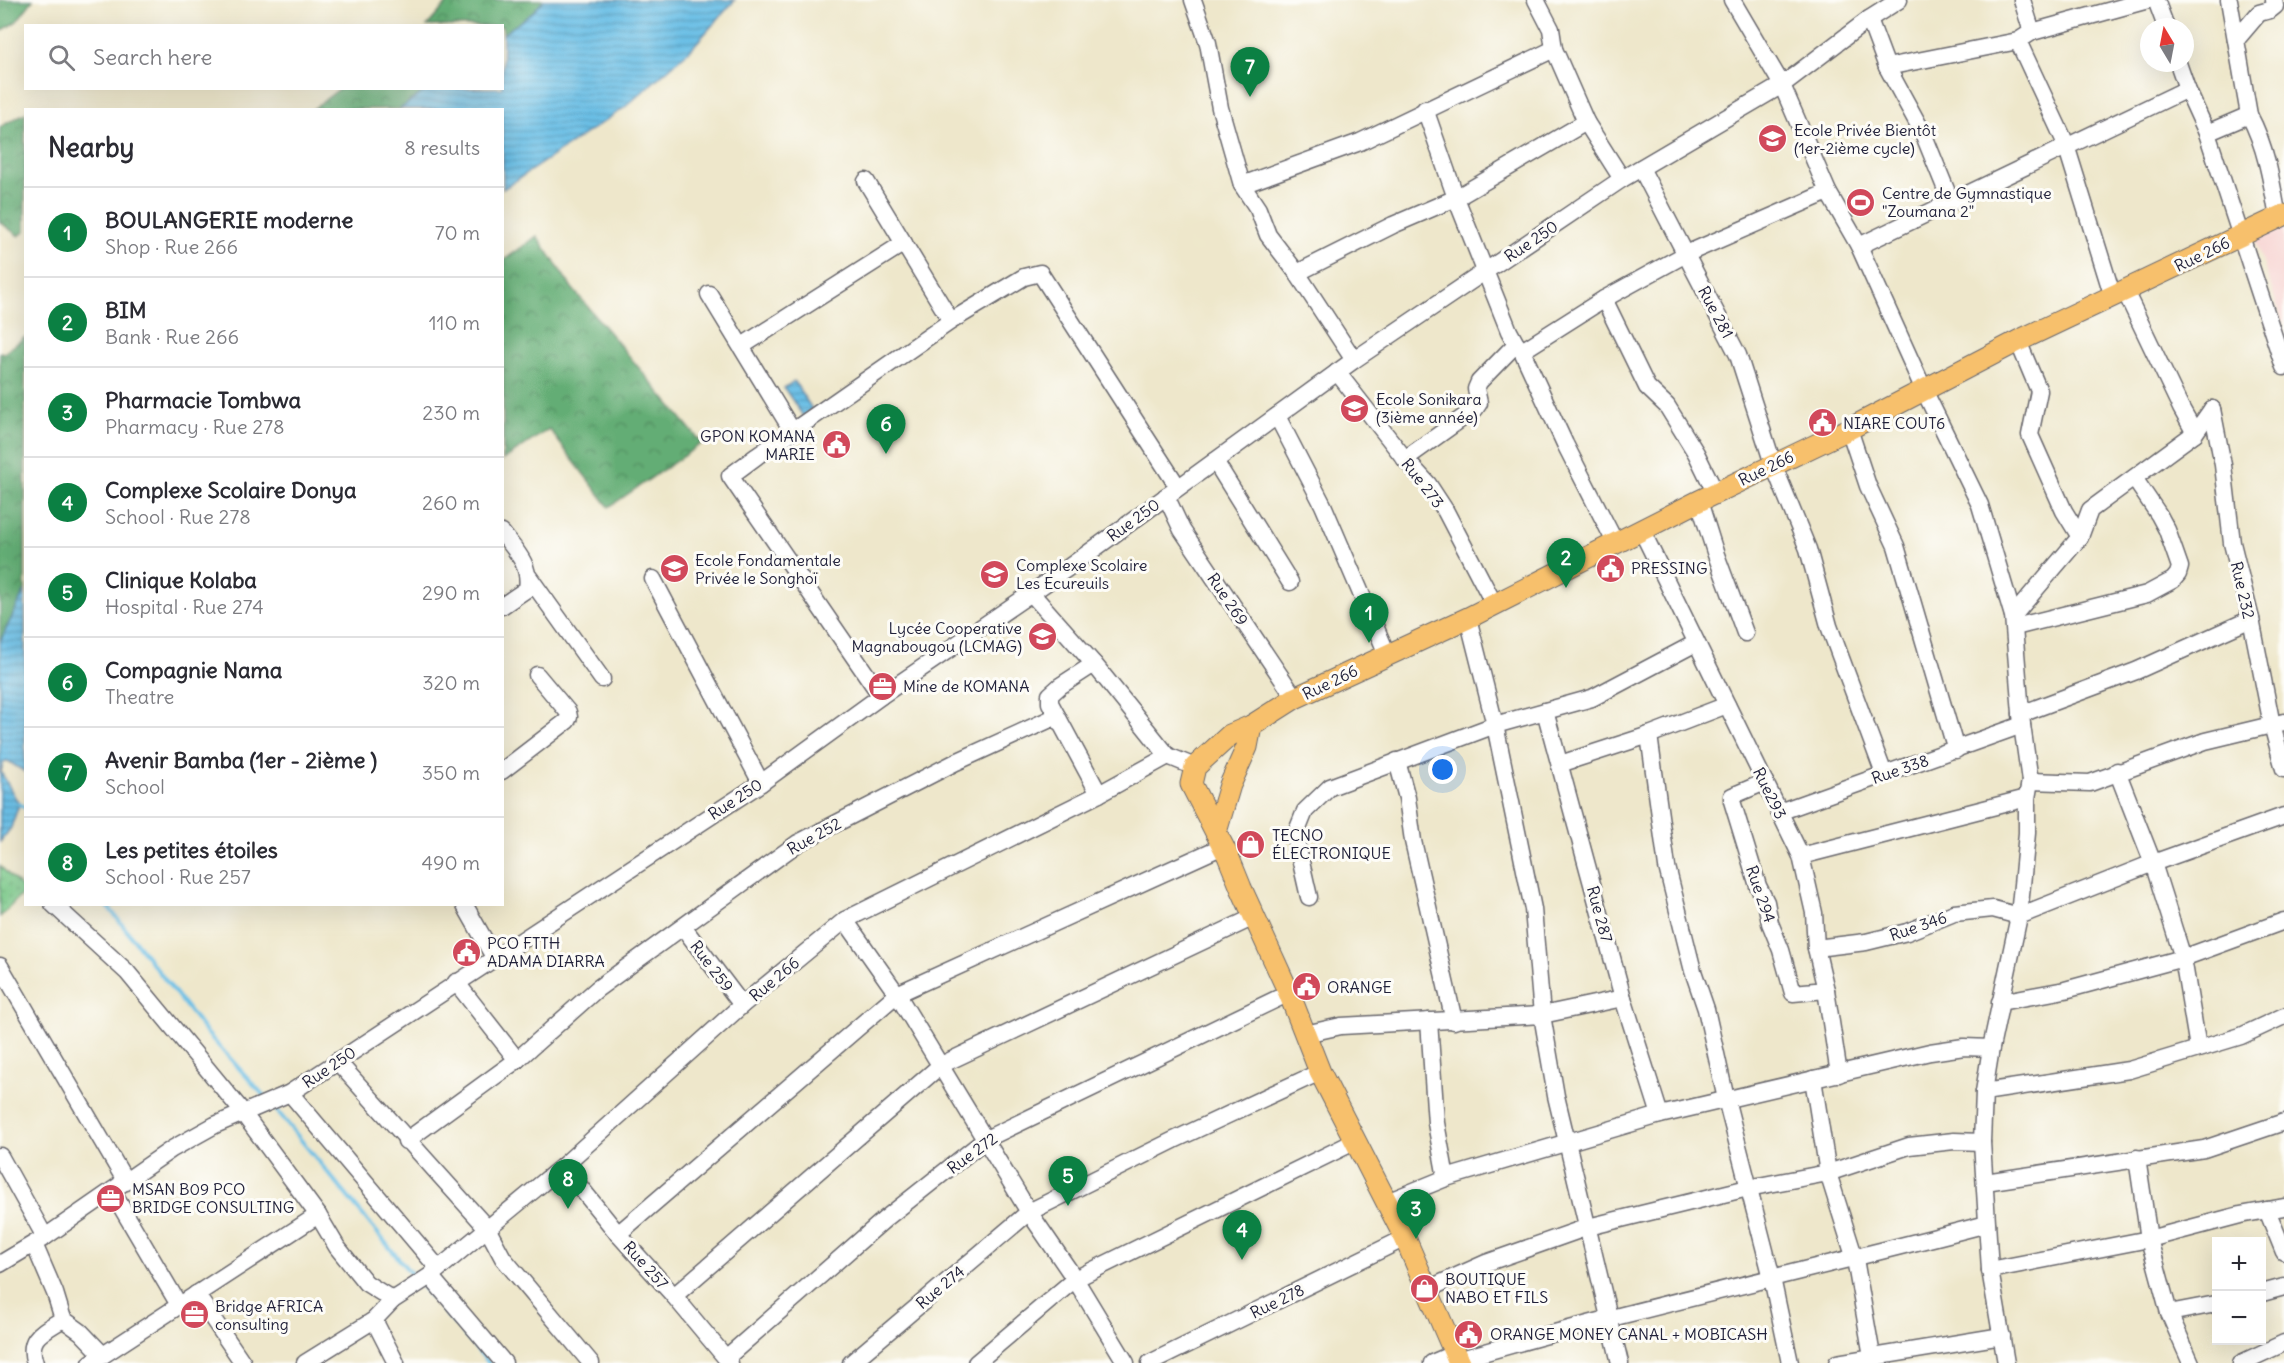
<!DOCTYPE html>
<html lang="en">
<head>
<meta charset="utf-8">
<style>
	body { margin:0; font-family:Delius,sans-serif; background:#f7f7f7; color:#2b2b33 }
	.controls { position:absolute; right:18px; bottom:18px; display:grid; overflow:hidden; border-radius:0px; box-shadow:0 6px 24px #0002 }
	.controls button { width:54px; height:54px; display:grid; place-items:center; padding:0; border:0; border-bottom:2px solid #e1e1e2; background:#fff; color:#2b2b33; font:30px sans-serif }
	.compass { position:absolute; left:2140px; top:18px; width:54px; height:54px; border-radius:50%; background:#fff; box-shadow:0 6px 24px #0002; rotate:350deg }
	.you { position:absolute; left:1443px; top:770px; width:21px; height:21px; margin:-15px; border:4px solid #fff; border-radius:50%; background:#1a73e8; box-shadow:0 0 0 9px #1a73e833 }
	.badge { display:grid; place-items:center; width:39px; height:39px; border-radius:50%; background:#0b8043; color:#fff; font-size:20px; font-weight:700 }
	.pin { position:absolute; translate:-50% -50px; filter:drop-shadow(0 2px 3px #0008) }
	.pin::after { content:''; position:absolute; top:32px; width:21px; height:18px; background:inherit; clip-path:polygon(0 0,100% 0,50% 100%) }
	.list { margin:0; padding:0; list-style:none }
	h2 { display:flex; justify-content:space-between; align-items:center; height:78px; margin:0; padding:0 24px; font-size:26px }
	h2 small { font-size:20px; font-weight:400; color:#7c7c81 }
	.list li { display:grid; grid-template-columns:39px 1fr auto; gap:18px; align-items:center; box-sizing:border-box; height:90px; padding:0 24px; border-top:2px solid #e1e1e2 }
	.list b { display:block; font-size:22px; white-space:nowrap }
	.list p { margin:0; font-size:20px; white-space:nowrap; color:#7c7c81 }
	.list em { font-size:20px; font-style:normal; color:#7c7c81 }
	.icon { flex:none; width:33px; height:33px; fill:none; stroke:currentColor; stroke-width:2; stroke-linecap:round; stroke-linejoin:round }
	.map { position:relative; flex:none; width:2284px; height:1363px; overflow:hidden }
	.search { position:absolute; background:#fff; box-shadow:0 6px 24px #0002; left:24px; top:24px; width:480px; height:66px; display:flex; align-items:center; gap:15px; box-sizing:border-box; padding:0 21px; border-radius:0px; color:#7c7c81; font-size:22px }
	.panel { position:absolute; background:#fff; box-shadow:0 6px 24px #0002; left:24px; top:108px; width:480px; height:798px; border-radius:0px }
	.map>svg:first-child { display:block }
	.built { fill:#f7d0cf }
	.grass { fill:url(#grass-dots); stroke:#4e7662; stroke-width:1.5 }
	.forest { fill:url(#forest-crowns); stroke:#426858; stroke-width:1.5 }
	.water { fill:url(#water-rules); stroke:#467090; stroke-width:1.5 }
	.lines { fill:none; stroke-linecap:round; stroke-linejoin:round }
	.stream { stroke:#6abfe6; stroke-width:4 }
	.minor-casing { stroke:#69676d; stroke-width:19 }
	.major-casing { stroke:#69676d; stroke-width:23 }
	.minor { stroke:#fff; stroke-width:16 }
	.major { stroke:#f7c06c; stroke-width:21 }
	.labels { text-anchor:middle; stroke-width:6; stroke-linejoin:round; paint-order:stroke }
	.poi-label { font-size:16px; fill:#22223b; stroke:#fdfcf7; text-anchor:start }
	.street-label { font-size:16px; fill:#22223b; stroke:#fdfcf7 }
</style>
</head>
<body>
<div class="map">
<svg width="2284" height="1363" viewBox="0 0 2284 1363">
	<defs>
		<pattern id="grass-dots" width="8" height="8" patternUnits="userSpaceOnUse" patternTransform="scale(1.5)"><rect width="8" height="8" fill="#7ac989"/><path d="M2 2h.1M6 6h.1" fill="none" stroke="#69ac77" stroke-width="1.8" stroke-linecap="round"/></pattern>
		<pattern id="forest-crowns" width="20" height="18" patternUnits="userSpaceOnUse" patternTransform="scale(1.5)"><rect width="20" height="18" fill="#63ad75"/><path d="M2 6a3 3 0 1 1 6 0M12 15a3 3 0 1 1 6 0" fill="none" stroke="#518c61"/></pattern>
		<pattern id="water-rules" width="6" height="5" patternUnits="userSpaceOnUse" patternTransform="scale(1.5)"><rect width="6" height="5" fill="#6abfe6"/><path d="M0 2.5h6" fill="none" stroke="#579bbc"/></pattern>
	</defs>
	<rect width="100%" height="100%" fill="#fdfcf7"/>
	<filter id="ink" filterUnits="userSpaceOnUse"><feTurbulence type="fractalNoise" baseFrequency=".0167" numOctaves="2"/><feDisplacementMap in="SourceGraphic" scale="12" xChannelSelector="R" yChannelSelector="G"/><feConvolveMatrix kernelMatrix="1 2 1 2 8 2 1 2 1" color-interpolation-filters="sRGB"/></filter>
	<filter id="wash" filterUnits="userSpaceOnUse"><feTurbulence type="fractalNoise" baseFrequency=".008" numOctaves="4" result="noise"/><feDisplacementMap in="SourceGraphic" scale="24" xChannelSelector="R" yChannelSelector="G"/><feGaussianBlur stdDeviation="1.35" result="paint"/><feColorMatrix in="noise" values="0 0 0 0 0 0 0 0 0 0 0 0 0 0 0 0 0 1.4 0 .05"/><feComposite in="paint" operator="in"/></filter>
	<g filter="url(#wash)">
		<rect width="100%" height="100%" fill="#eee7cb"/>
		<!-- built -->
		<path class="built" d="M2284,223V326L2255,239Z"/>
		<!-- grass -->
		<path class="grass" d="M0,866L25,891L0,917Z"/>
		<!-- forest -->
		<g class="forest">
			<path d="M0,0H33L17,21L0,32Z"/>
			<path d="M450,0H544L531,14L503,34L502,26H427Z"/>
			<path d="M339,89V88L428,89L400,109H313Z"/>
			<path d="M25,113V231L19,236L0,222V127Z"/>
			<path d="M537,236L572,288L702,443L609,507L549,429L503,460V261Z"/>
			<path d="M25,337V590L0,642V352L4,353Z"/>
		</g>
		<!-- water -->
		<g class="water">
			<path d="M544,0H735L692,48L624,108L503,189L502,110L400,109L428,89L502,88L503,34L531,14Z"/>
			<path d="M794,381L812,409L803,416L784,388Z"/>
			<path d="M25,590V772L8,761L3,763L1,772L19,804L11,828L0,842V642Z"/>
		</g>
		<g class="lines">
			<!-- stream -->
			<g class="stream">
				<path d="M19,804L26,808"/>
				<path d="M106,904L205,1031L266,1098"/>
				<path d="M273,1106L417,1281"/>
				<path d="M422,1286L489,1363"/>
			</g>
		</g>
	</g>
	<g filter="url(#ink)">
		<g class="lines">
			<defs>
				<g id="minor">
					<path d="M1193,0L1208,43L1220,108L1242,185L1258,209L1268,235L1297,273L1354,360"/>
					<path d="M1536,0L1551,29L1554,49L1586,122L1622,179"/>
					<path d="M1732,0L1782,85L1828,192L1859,246L1924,390L1980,505L2013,616L2022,725L2030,781L2027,798V833L2019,916L1991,1048L1984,1092L1982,1142L1990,1270L2006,1363"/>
					<path d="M2022,0L2032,32"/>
					<path d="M2156,0L2166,27"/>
					<path d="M2229,0L2236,40"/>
					<path d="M1869,19L1887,67"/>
					<path d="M2018,41L2065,142L2113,297"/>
					<path d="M2178,63L2187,89L2207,133L2284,367"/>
					<path d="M1425,109L1456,198L1509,331L1516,344L1522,351L1565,444L1616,544"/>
					<path d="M2249,115C2266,146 2272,183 2278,218"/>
					<path d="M2207,133L2249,115L2236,40L2259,13L2270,10L2275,6L2274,0"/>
					<path d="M1641,168L1738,355L1773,464L1808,549L1829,626L1884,774"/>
					<path d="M866,181L951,321"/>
					<path d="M1242,185L1360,142L1554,49"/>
					<path d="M1951,202L1923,133L1887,67L2018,41L2032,32L2148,0"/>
					<path d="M1859,246L2187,89"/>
					<path d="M1297,273L1393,225L1456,198L1586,122"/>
					<path d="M2125,291L2181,408L2195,433"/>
					<path d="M709,294L793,432"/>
					<path d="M1604,299L1647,387L1667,406L1696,453L1716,494"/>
					<path d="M2018,341L2039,391L2030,435L2064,511L2080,537"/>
					<path d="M742,346L904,243"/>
					<path d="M1522,351L1604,299L1686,254L1828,192"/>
					<path d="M1337,372L1405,459L1428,484L1445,510L1494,604"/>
					<path d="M2212,409L2223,465L2232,543L2251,619L2272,725L2284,769"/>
					<path d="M1277,416L1323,505L1387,654"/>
					<path d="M1849,429L1868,486L1896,546L1956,750"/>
					<path d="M1405,459L1475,409L1479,403L1476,389L1479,382L1516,344"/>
					<path d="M1215,461L1290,582"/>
					<path d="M1166,496L1182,530L1295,698"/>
					<path d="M1699,501L1715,552L1745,633"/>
					<path d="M1642,531L1801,856L1814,913L1816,948L1826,990L1839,1074"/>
					<path d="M502,533C516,551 531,565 527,589L502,606"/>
					<path d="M529,577L602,679"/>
					<path d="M653,579L761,783"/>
					<path d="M1031,593L1094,664L1168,756L1195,767"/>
					<path d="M2013,616L2080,537L2090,510L2195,433L2212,409"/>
					<path d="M1468,618L1495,725L1533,909L1542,1015L1556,1096L1620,1363"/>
					<path d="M2015,627L2147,594L2173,580L2178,574L2180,567L2167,530L2159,515L2134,478"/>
					<path d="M1094,664L1060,686L1050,695V703L1099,794"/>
					<path d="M881,696L730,476L757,456L951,321L1024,277L1040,273L1178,487"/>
					<path d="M1545,711L1623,998L1660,1115"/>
					<path d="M2021,714L2136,671L2251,619"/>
					<path d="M1649,735L1667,867L1693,971L1706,1009L1726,1099L1772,1278L1790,1363"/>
					<path d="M1397,761L1407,798L1413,841L1454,1021"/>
					<path d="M1560,764L1649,735L1727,705"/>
					<path d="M502,771L567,721L569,717L568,712L537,675"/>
					<path d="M2117,771L2153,863L2183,958L2198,1048"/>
					<path d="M2030,781L2090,783L2205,741L2284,722"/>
					<path d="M1765,782L1732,796V801L1758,886L1766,902L1770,923L1781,950L1793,993L1826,990"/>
					<path d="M1779,812L2022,725"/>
					<path d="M1801,856L2027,798"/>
					<path d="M1309,897L1295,836L1305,811L1330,787L1495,725L1592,698L1696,643"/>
					<path d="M53,904L127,972L237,1105L318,1215L337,1247L366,1283L393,1300"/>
					<path d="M464,904L494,957"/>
					<path d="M845,920L897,994L1029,1212L1075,1279L1126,1363"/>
					<path d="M683,927L742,1005"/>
					<path d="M1816,948L1866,942L1907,932L1954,913L1993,909L2019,916L2153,863L2284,816"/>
					<path d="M0,966L126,1182"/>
					<path d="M456,982L517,1060"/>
					<path d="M2000,1002L2065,990L2183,958L2284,921"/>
					<path d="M1429,1021L1436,1123L1446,1178"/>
					<path d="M1305,1034L1341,1026L1542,1015L1623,998"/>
					<path d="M337,1061L487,1228L503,1258L591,1363"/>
					<path d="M1813,1079L1828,1173L1855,1259L1872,1356"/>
					<path d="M1984,1092L2129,1070L2241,1036L2284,1016"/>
					<path d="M290,1093L438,1268"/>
					<path d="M406,1141L517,1060L597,989L798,843L956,762L1057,716"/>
					<path d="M0,1156L45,1237"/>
					<path d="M2137,1158L2149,1239L2169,1313L2191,1363"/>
					<path d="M563,1166L618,1234L674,1296L730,1363"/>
					<path d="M1985,1182L2204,1149L2284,1122"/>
					<path d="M112,1191L179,1305"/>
					<path d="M1387,1202L1446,1178L1660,1115L1930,1052L1964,1047L1991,1048"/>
					<path d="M2267,1210L2284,1252"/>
					<path d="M618,1234L897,994L1223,846"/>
					<path d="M34,1244L55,1293L63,1319C43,1332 26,1337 35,1363"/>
					<path d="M0,1264L45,1237L172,1149L215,1125L290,1093L761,783L881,696L1065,570L1354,360L1622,179L1782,85L1869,19L1899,0"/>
					<path d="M1990,1270L2149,1239L2240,1215L2284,1207"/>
					<path d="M430,1276L504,1363"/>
					<path d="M1428,1289L1486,1263L1588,1227L1748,1188L1828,1173L1909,1146L1954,1141L1982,1142"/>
					<path d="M2262,1293L2284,1287"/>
					<path d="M196,1294L243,1363"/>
					<path d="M674,1296L941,1065L1254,917"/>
					<path d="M2169,1313L2216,1304"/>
					<path d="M63,1319L81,1332L103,1355"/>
					<path d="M374,1320L396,1363"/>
					<path d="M726,1358L885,1219L986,1139L1289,993"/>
					<path d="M1458,1360C1633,1309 1811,1270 1987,1224"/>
					<path d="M91,1363L318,1215"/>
					<path d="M305,1363L374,1320L393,1300L430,1276L563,1166L742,1005L845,920L1099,794L1168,756"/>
					<path d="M851,1363L1029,1212L1174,1140L1320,1072"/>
					<path d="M976,1363L1075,1279L1356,1141"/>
					<path d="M1150,1363L1405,1238"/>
					<path d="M1432,1363L1455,1353"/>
					<path d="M1837,1363L2002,1336"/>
					<path d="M2241,1363L2284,1343"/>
				</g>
				<g id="major">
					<path d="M1216,832L1230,785L1247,747L1251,726"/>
					<path d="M1459,1363L1405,1238L1320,1072L1289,993L1241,888L1228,856L1191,784L1195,767L1230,735L1251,726L1295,698L1468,618L1699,501L1849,429L2018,341L2284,215"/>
				</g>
			</defs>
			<!-- minor casing -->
			<use href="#minor" class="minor-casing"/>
			<!-- major casing -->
			<use href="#major" class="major-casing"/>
			<!-- minor -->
			<use href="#minor" class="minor"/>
			<!-- major -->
			<use href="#major" class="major"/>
		</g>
	</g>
	<!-- icons -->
	<defs>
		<symbol id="school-disc" viewBox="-11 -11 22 22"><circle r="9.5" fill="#d1495b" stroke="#fdfcf7"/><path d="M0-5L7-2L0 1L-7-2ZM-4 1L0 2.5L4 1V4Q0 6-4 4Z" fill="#fff"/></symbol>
		<symbol id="stadium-disc" viewBox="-11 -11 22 22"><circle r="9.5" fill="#d1495b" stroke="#fdfcf7"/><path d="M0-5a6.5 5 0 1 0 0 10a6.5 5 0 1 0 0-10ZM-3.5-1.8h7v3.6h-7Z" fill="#fff"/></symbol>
		<symbol id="civic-disc" viewBox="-11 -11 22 22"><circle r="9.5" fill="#d1495b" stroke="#fdfcf7"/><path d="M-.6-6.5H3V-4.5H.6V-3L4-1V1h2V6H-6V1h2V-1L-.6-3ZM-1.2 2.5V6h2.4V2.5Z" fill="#fff"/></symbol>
		<symbol id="office-disc" viewBox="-11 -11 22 22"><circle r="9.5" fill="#d1495b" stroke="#fdfcf7"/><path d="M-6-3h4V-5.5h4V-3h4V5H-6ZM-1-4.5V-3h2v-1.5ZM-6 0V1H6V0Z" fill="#fff"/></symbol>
		<symbol id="shop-disc" viewBox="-11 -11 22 22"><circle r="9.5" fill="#d1495b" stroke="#fdfcf7"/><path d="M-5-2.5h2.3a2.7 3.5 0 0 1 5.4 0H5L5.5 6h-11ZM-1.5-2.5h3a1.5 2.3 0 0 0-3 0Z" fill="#fff"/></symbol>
	</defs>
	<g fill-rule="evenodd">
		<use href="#school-disc" x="1756" y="122" width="33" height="33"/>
		<use href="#stadium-disc" x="1844" y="186" width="33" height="33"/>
		<use href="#school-disc" x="1338" y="392" width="33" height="33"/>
		<use href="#civic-disc" x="1806" y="406" width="33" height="33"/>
		<use href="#civic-disc" x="820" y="428" width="33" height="33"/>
		<use href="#civic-disc" x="1594" y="552" width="33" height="33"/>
		<use href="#school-disc" x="658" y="552" width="33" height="33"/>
		<use href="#school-disc" x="978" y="558" width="33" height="33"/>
		<use href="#school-disc" x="1026" y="620" width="33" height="33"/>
		<use href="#office-disc" x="866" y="670" width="33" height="33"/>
		<use href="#shop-disc" x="1234" y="828" width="33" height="33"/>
		<use href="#civic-disc" x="450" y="936" width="33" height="33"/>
		<use href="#civic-disc" x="1290" y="970" width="33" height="33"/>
		<use href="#office-disc" x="94" y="1182" width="33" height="33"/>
		<use href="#shop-disc" x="1408" y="1272" width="33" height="33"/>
		<use href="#office-disc" x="178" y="1298" width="33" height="33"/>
		<use href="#civic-disc" x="1452" y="1318" width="33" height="33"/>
	</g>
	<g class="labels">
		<!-- poi labels -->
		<g class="poi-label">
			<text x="1794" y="136">Ecole Privée Bientôt<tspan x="1794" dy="18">(1er-2ième cycle)</tspan></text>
			<text x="1882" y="199">Centre de Gymnastique<tspan x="1882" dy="18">"Zoumana 2"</tspan></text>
			<text x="1376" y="405">Ecole Sonikara<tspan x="1376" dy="18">(3ième année)</tspan></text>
			<text x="1843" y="429">NIARE COUT6</text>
			<text x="815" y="442" text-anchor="end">GPON KOMANA<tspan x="815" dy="18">MARIE</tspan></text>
			<text x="695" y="566">Ecole Fondamentale<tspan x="695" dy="18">Privée le Songhoï</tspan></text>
			<text x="1016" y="571">Complexe Scolaire<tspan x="1016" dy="18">Les Ecureuils</tspan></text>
			<text x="1631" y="574">PRESSING</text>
			<text x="1022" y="634" text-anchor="end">Lycée Cooperative<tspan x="1022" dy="18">Magnabougou (LCMAG)</tspan></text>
			<text x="903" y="692">Mine de KOMANA</text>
			<text x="1272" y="841">TECNO<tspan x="1272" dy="18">ÉLECTRONIQUE</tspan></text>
			<text x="487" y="949">PCO FTTH<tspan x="487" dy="18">ADAMA DIARRA</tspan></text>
			<text x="1327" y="993">ORANGE</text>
			<text x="132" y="1195">MSAN B09 PCO<tspan x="132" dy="18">BRIDGE CONSULTING</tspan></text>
			<text x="1445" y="1285">BOUTIQUE<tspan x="1445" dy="18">NABO ET FILS</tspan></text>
			<text x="215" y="1312">Bridge AFRICA<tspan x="215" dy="18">consulting</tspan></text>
			<text x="1490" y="1340">ORANGE MONEY CANAL + MOBICASH</text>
		</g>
		<!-- street labels -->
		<g class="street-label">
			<text transform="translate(1531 241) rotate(-34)" y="6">Rue 250</text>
			<text transform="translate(2202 254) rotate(-26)" y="6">Rue 266</text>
			<text transform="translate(1716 312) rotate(62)" y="6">Rue 281</text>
			<text transform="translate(1766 468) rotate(-26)" y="6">Rue 266</text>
			<text transform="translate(1423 483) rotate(52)" y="6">Rue 273</text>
			<text transform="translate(1133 520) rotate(-36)" y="6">Rue 250</text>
			<text transform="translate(2243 590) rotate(77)" y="6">Rue 232</text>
			<text transform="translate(1228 599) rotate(56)" y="6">Rue 269</text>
			<text transform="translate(1330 682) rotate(-26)" y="6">Rue 266</text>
			<text transform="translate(1900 769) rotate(-19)" y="6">Rue 338</text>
			<text transform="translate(1770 793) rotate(64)" y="6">Rue293</text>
			<text transform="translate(735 799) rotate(-33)" y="6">Rue 250</text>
			<text transform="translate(814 836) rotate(-29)" y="6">Rue 252</text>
			<text transform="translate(1761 894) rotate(71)" y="6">Rue 294</text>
			<text transform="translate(1600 914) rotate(75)" y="6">Rue 287</text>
			<text transform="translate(1918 926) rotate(-19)" y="6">Rue 346</text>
			<text transform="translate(712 966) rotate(53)" y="6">Rue 259</text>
			<text transform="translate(774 979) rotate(-40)" y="6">Rue 266</text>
			<text transform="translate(329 1067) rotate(-34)" y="6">Rue 250</text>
			<text transform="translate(972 1153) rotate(-36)" y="6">Rue 272</text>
			<text transform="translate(646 1265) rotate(48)" y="6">Rue 257</text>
			<text transform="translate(940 1287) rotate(-40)" y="6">Rue 274</text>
			<text transform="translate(1277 1301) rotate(-26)" y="6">Rue 278</text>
		</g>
	</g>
</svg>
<div class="controls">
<button>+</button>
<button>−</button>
</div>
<svg class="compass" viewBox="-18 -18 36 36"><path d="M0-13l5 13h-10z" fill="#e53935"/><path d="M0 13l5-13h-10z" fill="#7c7c81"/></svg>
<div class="you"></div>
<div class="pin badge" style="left:1369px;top:643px">1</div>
<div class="pin badge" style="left:1566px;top:588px">2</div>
<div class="pin badge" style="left:1416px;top:1239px">3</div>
<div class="pin badge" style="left:1242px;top:1260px">4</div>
<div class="pin badge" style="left:1068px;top:1206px">5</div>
<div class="pin badge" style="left:886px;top:454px">6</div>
<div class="pin badge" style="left:1250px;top:97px">7</div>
<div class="pin badge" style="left:568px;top:1209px">8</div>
<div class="search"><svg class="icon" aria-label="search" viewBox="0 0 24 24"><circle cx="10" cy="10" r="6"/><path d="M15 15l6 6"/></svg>Search here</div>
<section class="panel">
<h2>Nearby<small>8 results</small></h2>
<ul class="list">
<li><span class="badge">1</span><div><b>BOULANGERIE moderne</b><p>Shop · Rue 266</p></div><em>70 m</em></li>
<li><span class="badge">2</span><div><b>BIM</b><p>Bank · Rue 266</p></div><em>110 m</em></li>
<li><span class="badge">3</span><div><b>Pharmacie Tombwa</b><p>Pharmacy · Rue 278</p></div><em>230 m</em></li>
<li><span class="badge">4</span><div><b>Complexe Scolaire Donya</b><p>School · Rue 278</p></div><em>260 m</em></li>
<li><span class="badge">5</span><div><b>Clinique Kolaba</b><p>Hospital · Rue 274</p></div><em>290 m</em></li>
<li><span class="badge">6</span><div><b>Compagnie Nama</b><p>Theatre</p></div><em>320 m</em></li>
<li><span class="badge">7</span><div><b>Avenir Bamba (1er - 2ième )</b><p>School</p></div><em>350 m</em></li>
<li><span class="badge">8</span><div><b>Les petites étoiles</b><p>School · Rue 257</p></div><em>490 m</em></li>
</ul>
</section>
</div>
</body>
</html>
